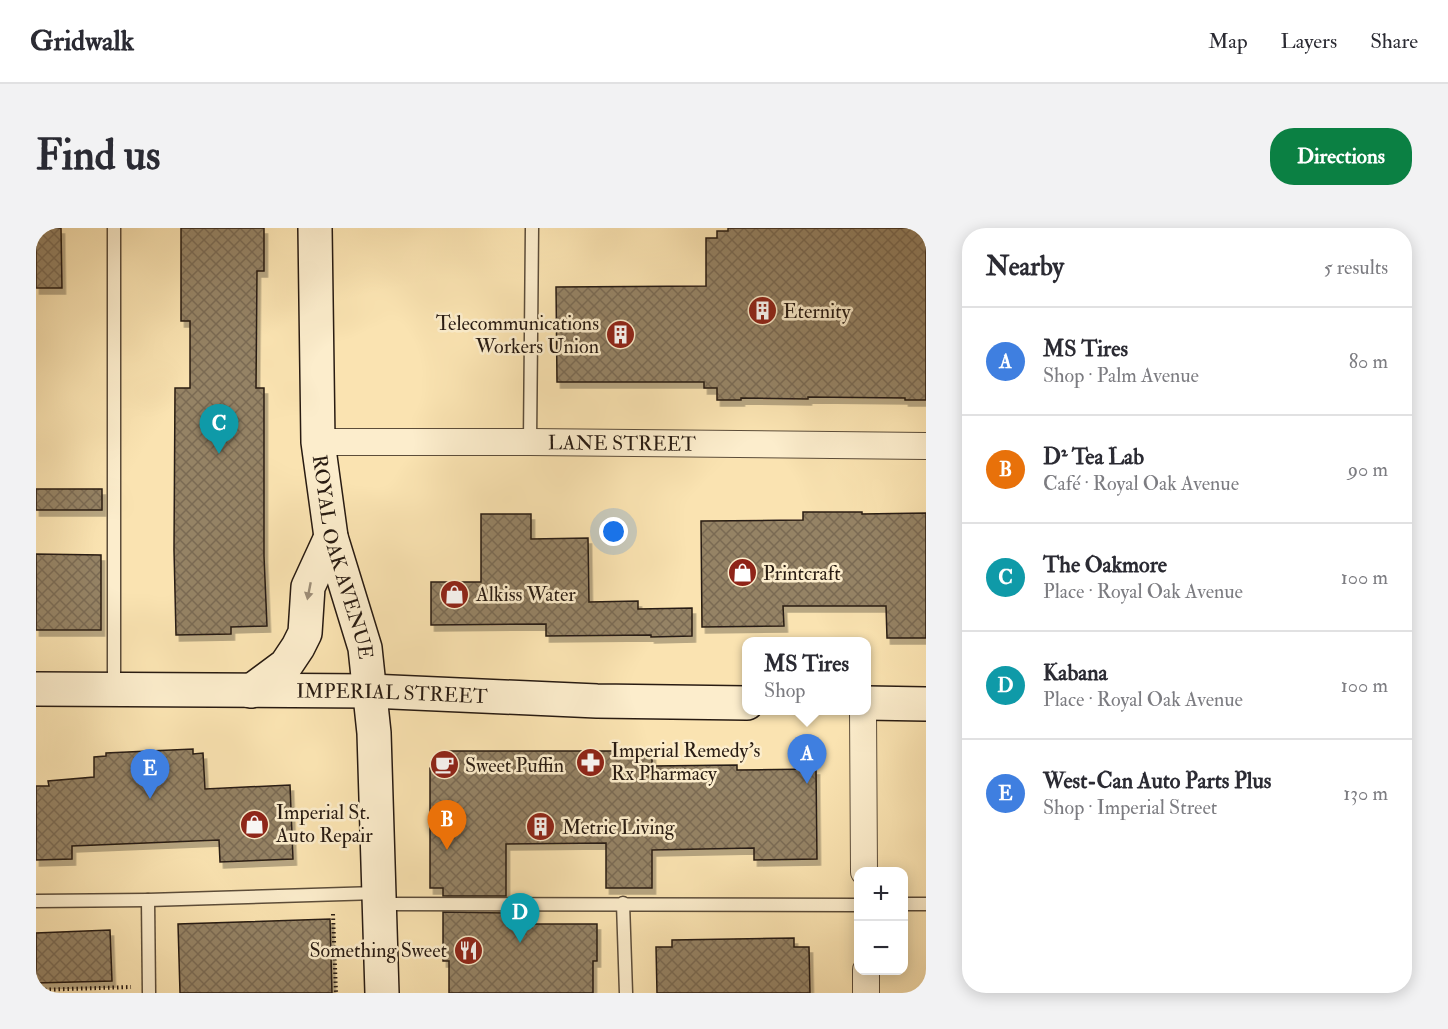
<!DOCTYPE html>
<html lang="en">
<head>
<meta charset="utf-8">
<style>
	body { margin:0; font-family:"IM FELL Double Pica",serif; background:#f2f2f3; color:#2b2b33 }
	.controls { position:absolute; right:18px; bottom:18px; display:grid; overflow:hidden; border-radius:12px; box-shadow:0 3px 15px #0003 }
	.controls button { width:54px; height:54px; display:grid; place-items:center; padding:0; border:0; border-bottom:2px solid #e1e1e2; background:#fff; color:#2b2b33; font:30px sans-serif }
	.you { position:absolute; left:578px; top:304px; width:21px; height:21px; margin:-15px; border:4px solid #fff; border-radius:50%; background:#1a73e8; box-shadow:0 0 0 9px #1a73e833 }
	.badge { display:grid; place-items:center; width:39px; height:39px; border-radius:50%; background:#0b8043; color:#fff; font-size:20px; font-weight:700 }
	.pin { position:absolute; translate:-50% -50px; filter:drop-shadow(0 2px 3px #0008) }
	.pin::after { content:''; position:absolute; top:32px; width:21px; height:18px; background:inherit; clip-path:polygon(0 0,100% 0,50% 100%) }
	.popup { position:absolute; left:706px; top:409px; width:129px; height:78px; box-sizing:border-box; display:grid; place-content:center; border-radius:12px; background:#fff; filter:drop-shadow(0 2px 4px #0005); font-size:20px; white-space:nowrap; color:#7c7c81 }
	.popup b { font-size:22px; color:#2b2b33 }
	.popup::after { content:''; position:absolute; left:50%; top:100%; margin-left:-12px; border:12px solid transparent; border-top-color:#fff }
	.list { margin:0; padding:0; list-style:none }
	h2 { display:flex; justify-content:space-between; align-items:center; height:78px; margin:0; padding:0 24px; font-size:26px }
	h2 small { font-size:20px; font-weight:400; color:#7c7c81 }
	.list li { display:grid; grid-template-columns:39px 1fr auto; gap:18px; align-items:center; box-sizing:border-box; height:108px; padding:0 24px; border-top:2px solid #e1e1e2 }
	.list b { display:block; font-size:22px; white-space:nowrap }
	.list p { margin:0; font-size:20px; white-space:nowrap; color:#7c7c81 }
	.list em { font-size:20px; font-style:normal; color:#7c7c81 }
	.map { position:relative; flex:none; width:890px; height:765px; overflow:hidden; border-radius:24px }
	header { display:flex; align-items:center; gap:36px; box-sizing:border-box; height:84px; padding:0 30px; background:#fff; border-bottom:2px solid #e1e1e2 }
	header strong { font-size:28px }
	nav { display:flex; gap:33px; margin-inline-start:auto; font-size:21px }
	.intro { display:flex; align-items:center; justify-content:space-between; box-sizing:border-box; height:144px; padding:0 36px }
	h1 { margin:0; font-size:42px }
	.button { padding:15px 27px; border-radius:24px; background:#0b8043; color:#fff; font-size:21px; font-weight:700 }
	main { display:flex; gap:36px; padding:0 36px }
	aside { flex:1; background:#fff; border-radius:24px; box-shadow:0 3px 15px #0003 }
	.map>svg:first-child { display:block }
	.building { fill:url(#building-cross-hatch); stroke:#281b12; stroke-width:1.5; filter:url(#shadow) }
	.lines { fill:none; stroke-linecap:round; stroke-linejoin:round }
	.lane-casing { stroke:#5c4d3a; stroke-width:15 }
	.street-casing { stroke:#5c4d3a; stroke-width:28 }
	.secondary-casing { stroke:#281b12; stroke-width:36 }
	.path { stroke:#281b12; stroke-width:4; stroke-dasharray:1.5 3; stroke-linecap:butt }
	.lane { stroke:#fcedcc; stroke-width:12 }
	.street { stroke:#fcedcc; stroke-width:26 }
	.secondary { stroke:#fcedcc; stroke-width:33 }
	.oneway { fill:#9d8e78 }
	.labels { text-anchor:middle; stroke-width:5; stroke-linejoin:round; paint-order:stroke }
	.poi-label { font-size:20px; fill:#281b12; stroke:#fcedcc; text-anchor:start }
	.street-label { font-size:20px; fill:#281b12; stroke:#fcedcc }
</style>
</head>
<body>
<header>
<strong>Gridwalk</strong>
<nav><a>Map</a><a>Layers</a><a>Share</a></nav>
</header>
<div class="intro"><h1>Find us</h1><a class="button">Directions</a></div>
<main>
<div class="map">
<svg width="890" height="765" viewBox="0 0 890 765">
	<defs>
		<pattern id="building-cross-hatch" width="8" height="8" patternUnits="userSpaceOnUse" patternTransform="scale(1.5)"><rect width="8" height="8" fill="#958365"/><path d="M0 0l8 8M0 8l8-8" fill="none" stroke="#7a6a52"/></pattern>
		<filter id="shadow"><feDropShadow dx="3.5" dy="6" stdDeviation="0" flood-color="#0004"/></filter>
	</defs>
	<rect width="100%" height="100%" fill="#fae3b1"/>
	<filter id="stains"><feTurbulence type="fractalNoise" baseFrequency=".00333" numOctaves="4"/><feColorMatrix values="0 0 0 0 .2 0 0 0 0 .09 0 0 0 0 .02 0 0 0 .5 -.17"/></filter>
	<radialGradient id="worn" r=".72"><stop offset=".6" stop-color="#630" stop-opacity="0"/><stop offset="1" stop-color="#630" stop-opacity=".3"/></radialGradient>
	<!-- building -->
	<g class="building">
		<path d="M0,0H25L26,60H0Z"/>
		<path d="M145,0H228V43H221L220,160H228V328L231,398L195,399V406L140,407L138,322L139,160H154V93H145Z"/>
		<path d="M692,0H890V172H869V170L772,169V171L705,170V172H681V160H668V154H521L520,59L670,58V10H681V3H692Z"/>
		<rect x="0" y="261" width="66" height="21"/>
		<path d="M767,284H826V286L890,285V410H851L850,378H747L748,398L666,399L665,293L767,292Z"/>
		<path d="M445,286H495V311L552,310L553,374L602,373V381L656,380V408L615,409V407L510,408V396L395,397V354H445Z"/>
		<path d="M0,326L65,327V402H0Z"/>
		<path d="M157,521V526L167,525L169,561L254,557L257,631L184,634L183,612L36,618V631L0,632V558H13L12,553L58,549V529L70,528V525Z"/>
		<path d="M410,523H616V538L701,537V542L780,541L781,631L718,632V620L616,622V660H570V615L470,616V668H407V660H394V540Z"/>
		<path d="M407,684L470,685V696H561V733H557V765H413V733H407Z"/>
		<path d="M294,691L296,765H144L142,696Z"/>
		<path d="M74,702L76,753L0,755V705Z"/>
		<path d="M758,710V719H773L774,765H621L620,719H636V712Z"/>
	</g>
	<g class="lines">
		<defs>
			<g id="lane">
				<path d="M494,214L496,0"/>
				<path d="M78,460V0"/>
				<path d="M112,672L113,765"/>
				<path d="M0,673L112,672L341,665"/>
				<path d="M587,675L590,765"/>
				<path d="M344,676L822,677"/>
				<path d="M868,676H890"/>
			</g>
			<g id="street">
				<path id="s1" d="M282,214H494L890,218"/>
				<path d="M827,482L828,644"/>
				<path d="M830,742V765"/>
			</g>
			<g id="secondary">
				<path id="s2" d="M279,0L282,214L295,309L329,420L338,505L346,765"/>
				<path id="s3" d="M0,461L334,463L561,473L711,475"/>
				<path d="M215,463L250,437L262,419L269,405L272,359L295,309"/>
				<path d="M831,475L890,476"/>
			</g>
		</defs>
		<!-- lane casing -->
		<use href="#lane" class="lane-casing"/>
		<!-- street casing -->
		<use href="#street" class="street-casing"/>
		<!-- secondary casing -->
		<use href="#secondary" class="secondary-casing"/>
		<!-- path -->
		<g class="path">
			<path d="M297,686L300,765"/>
			<path d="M0,762L95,759"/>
		</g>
		<!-- lane -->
		<use href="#lane" class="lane"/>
		<!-- street -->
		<use href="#street" class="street"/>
		<!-- secondary -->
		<use href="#secondary" class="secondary"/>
	</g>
	<!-- one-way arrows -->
	<defs><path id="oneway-solid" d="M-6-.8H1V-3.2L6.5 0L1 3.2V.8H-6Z" transform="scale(1.5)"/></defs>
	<use class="oneway" href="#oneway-solid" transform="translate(273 363) rotate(101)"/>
	<!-- icons -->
	<defs>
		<symbol id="building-disc" viewBox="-11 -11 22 22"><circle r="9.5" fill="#8f2418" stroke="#fcedcc"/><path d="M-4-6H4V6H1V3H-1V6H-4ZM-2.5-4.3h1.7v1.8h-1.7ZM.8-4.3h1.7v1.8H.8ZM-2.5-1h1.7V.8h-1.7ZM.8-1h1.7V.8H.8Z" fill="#fff"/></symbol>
		<symbol id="shop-disc" viewBox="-11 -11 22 22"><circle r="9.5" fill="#8f2418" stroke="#fcedcc"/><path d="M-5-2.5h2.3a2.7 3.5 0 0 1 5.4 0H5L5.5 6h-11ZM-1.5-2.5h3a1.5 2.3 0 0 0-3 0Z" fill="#fff"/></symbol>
		<symbol id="pharmacy-disc" viewBox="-11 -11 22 22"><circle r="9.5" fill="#8f2418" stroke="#fcedcc"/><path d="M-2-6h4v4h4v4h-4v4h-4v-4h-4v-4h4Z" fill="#fff"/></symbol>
		<symbol id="cafe-disc" viewBox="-11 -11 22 22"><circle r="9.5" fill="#8f2418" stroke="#fcedcc"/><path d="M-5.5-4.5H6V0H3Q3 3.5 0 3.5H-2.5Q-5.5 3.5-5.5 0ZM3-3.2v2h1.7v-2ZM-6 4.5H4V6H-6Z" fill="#fff"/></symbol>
		<symbol id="restaurant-disc" viewBox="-11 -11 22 22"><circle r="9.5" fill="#8f2418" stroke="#fcedcc"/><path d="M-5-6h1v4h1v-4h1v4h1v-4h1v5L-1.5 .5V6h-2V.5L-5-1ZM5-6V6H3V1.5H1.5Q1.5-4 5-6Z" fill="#fff"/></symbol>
	</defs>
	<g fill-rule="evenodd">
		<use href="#building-disc" x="710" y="66" width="33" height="33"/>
		<use href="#building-disc" x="568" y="90" width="33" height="33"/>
		<use href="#shop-disc" x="690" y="328" width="33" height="33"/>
		<use href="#shop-disc" x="402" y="350" width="33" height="33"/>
		<use href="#pharmacy-disc" x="538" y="518" width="33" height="33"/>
		<use href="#cafe-disc" x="392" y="520" width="33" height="33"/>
		<use href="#shop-disc" x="202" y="580" width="33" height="33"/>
		<use href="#building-disc" x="488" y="582" width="33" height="33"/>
		<use href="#restaurant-disc" x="416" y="706" width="33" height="33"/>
	</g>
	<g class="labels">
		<!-- poi labels -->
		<g class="poi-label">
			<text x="747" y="90">Eternity</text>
			<text x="563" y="102" text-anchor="end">Telecommunications<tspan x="563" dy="23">Workers Union</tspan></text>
			<text x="727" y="352">Printcraft</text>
			<text x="440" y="373">Alkiss Water</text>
			<text x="575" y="529">Imperial Remedy's<tspan x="575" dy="23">Rx Pharmacy</tspan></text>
			<text x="429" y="544">Sweet Puffin</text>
			<text x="240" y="591">Imperial St.<tspan x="240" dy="23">Auto Repair</tspan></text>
			<text x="526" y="606">Metric Living</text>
			<text x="411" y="729" text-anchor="end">Something Sweet</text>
		</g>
		<!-- street labels -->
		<g class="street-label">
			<text dy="7" stroke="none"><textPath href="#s1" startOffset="304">LANE STREET</textPath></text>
			<text dy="7" stroke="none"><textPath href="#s2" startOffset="332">ROYAL OAK AVENUE</textPath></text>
			<text dy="7" stroke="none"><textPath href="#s3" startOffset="356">IMPERIAL STREET</textPath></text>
		</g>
	</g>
	<rect width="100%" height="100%" filter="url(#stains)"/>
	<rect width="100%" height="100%" fill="url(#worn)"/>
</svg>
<div class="controls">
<button>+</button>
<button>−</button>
</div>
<div class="you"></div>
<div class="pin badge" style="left:771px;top:556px;background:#3f7fe0">A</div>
<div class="popup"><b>MS Tires</b>Shop</div>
<div class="pin badge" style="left:411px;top:622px;background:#e8710a">B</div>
<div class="pin badge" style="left:183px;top:226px;background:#0f9aa8">C</div>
<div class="pin badge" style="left:484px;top:715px;background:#0f9aa8">D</div>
<div class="pin badge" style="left:114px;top:571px;background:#3f7fe0">E</div>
</div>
<aside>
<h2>Nearby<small>5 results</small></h2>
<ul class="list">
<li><span class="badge" style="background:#3f7fe0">A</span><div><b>MS Tires</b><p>Shop · Palm Avenue</p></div><em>80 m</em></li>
<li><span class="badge" style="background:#e8710a">B</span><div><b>D² Tea Lab</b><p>Café · Royal Oak Avenue</p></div><em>90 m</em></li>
<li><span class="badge" style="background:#0f9aa8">C</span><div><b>The Oakmore</b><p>Place · Royal Oak Avenue</p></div><em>100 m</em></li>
<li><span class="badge" style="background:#0f9aa8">D</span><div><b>Kabana</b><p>Place · Royal Oak Avenue</p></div><em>100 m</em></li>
<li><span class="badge" style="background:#3f7fe0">E</span><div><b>West-Can Auto Parts Plus</b><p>Shop · Imperial Street</p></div><em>130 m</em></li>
</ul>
</aside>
</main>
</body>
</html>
